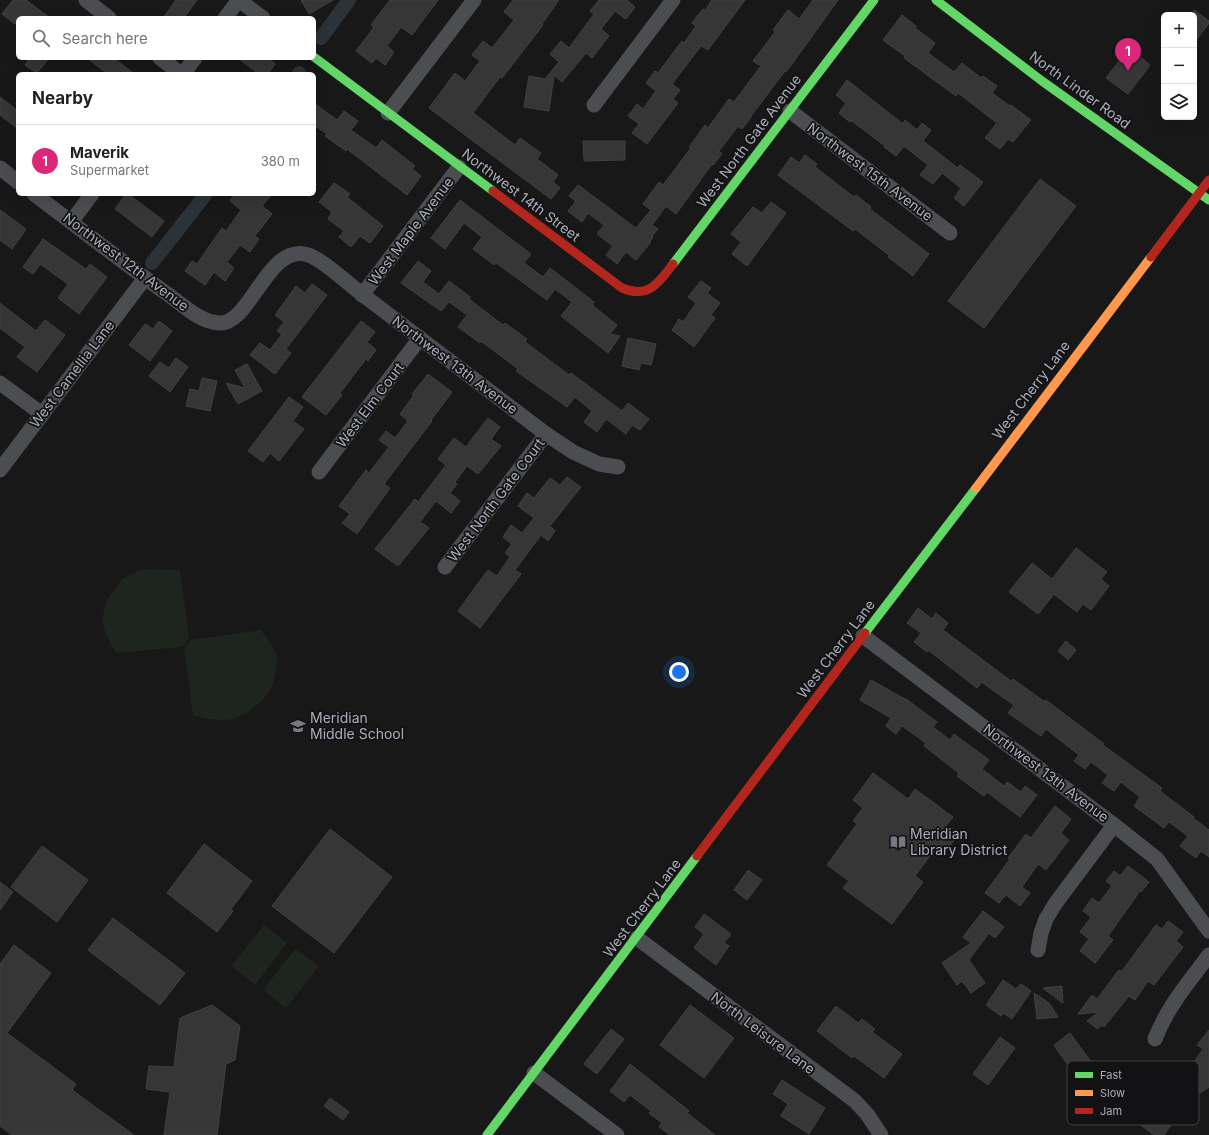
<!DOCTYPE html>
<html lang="en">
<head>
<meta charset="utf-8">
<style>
	body { margin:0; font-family:Inter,sans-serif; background:#f2f2f2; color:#202124 }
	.controls { position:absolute; right:12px; top:12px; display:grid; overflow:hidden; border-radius:6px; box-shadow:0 4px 16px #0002 }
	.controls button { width:36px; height:36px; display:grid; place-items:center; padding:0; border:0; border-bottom:1px solid #e0e0e0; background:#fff; color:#202124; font:20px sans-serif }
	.you { position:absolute; left:679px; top:672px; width:14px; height:14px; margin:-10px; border:3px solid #fff; border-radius:50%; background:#1a73e8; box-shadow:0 0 0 6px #1a73e833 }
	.badge { display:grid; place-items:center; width:26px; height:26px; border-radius:50%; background:#db2777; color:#fff; font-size:13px; font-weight:700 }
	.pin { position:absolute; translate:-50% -33px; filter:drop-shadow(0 1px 2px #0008) }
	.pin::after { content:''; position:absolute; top:21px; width:14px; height:12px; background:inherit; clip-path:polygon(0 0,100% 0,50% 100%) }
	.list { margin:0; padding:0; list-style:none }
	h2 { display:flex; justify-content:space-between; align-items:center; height:52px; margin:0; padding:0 16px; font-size:17px }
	h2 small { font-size:13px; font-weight:400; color:#757577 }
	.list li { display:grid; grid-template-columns:26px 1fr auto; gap:12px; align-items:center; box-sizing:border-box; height:72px; padding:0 16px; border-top:1px solid #e0e0e0 }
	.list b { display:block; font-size:15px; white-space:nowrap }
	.list p { margin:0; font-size:13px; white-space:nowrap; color:#757577 }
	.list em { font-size:13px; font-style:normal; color:#757577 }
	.icon { flex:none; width:22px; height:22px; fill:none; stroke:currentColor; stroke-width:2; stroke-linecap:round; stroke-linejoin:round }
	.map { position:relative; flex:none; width:1209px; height:1135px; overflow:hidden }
	.search { position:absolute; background:#fff; box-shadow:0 4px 16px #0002; left:16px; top:16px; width:300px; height:44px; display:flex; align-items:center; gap:10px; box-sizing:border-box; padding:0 14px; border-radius:6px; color:#757577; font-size:15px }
	.panel { position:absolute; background:#fff; box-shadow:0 4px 16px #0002; left:16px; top:72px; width:300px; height:124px; border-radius:6px }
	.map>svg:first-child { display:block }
	.green { fill:#1e251f }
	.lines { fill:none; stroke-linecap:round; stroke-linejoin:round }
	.canal { stroke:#2b3339; stroke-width:14 }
	.building { fill:#363637; stroke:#404144 }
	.street { stroke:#4c4d51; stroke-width:15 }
	.fast { stroke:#63d668; stroke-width:9 }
	.slow { stroke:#ff974d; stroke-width:9 }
	.jam { stroke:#b3261e; stroke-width:9 }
	.labels { text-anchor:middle; stroke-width:3.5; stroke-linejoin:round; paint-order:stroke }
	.street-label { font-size:14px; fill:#aaaeb8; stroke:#121214 }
	.poi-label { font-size:14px; fill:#aaaeb8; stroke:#121214; text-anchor:start }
	.key { fill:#121214; stroke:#404145; stroke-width:1 }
	.key-label { font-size:11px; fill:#aaaeb8 }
</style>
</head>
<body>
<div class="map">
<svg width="1209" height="1135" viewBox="0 0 1209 1135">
	<rect width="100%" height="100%" fill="#181818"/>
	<!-- green -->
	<g class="green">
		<path d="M142,569L180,570L189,638L182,647L116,653L106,635L102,619L107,600L122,579Z"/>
		<path d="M261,630C267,639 276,648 277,660C277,668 274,686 269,692C261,703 248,714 235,718C221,722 206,719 193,715L184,648L191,640Z"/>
		<path d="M264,925L287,943L255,985L231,966Z"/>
		<path d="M295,949L319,966L286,1008L263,990Z"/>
	</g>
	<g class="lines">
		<!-- canal -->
		<g class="canal">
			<path d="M321,38L349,0"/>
			<path d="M299,74V73"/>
			<path d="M152,263L206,194"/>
		</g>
	</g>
	<!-- building -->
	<g class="building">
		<path d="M13,0H26L50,18H18L15,24L2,14Z"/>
		<path d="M176,0H197L184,18H163Z"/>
		<path d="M301,0H333L309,14Z"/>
		<path d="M390,0H438L412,35L401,27L387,46L394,52L385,65L376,58L372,63L356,51L374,27L371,25Z"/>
		<path d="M513,0H559L542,24L543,25L502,78L500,77L473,113L515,145L520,138L541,153L537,159L558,175L553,182L560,188L551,199L429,108L455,73L465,81L480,61L472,55L483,41L492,48L514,20L504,12Z"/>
		<path d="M599,0H627L635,7L626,19L615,11L601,29L609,36L592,58L586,53L562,82L554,75L549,111L524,107L529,76L545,79L559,62L550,54L561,41L569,48L594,14L590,11Z"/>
		<path d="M712,0H745L708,50L701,46L672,84L680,90L673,99L678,103L647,144L632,133L639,124L628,116L637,104L643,109L656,91L646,83L655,71L658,73L682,41L684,43L696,26L692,23L703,9L705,10Z"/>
		<path d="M813,0H838L795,60L786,72L785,71L751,116H752L742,129L738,126L719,151L722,154L713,165L712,164L676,214L666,206L652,225L658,229L652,236L653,237L650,241L651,242L636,260L626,252L617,264L606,255L613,246L597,234L604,225L588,213L582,222L568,211L576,201L569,196L578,185L636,228L651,210L643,204L659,182L663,185L691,148L689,147L705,125L708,128L729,99L734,102L761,66L753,61L775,32L773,30L788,10L799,19Z"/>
		<path d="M1194,10L1209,21V23L1194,43Z"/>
		<path d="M902,15L916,26L915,28L935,43L928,53L954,72L962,63L981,78L983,76L997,86L992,93L1010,106L1011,105L1031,120L1013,142L1008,139L1000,149L985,138L997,123L958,93L956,96L904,58L905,56L883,40Z"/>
		<path d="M1129,48L1150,65L1128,94L1106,78Z"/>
		<path d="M30,58H49L37,73L25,65Z"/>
		<path d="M87,58H113L135,74H108Z"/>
		<path d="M238,58H268L275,64L268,74H259Z"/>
		<path d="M847,80L903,124L905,120L917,130L922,123L931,130L923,141L958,168L960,165L983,182L964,206L954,198L961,188L942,173L933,184L920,175L928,165L904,146L896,156L884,147L885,146L852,121L850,122L839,113L846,103L836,95Z"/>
		<path d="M0,97L18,111V129L0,115Z"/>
		<path d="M314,103L337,120L344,111L358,121L351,130L376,148L382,140L415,166L412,169L421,176L407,195L347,149L346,151L325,136L327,134L314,125Z"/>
		<path d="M583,141H625V160L584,161Z"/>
		<path d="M805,155L817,164L815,167L854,197L856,195L871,207L870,209L929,254L913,276L888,257L889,255L855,229L853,231L778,175L791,157L799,163Z"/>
		<path d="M1040,179L1076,206L984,328L948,301Z"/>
		<path d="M334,183L350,194L347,197L383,226L370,243L360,236L351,247L339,237L344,231L328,219L332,212L319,202Z"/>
		<path d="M126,194H128L164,221L152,237L115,209Z"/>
		<path d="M235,194H272L262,206L272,214L255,236L259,239L250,252L240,245L227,262L234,268L225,281L214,272L205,285L185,271L192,261L197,264L222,228L226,231L241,210L230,201Z"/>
		<path d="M460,200L531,254L524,263L543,277L550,268L594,302L592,305L617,325L610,334L620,336L608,353L561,316L572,302L555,289L547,300L496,263L494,265L473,249L482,237L464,223L445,249L431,238Z"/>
		<path d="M771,202L786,213L747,266L732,254L741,242L731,234L753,207L762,213Z"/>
		<path d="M0,210L26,229L12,249L0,240Z"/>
		<path d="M43,239L86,269L90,264L107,277L79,314L58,298L68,284L40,264L33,274L23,267Z"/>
		<path d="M418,261L431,271L423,282L439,294L449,281L470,297L469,299L503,325L505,323L527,339L525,342L569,375L571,373L622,411L628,403L649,419L640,430L632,425L626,434L606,419L597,432L584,422L592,411L575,397L567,407L516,371L518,369L481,341L480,343L458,327L467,315L449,302L441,311L401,283Z"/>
		<path d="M701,281L711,288L707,293L720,303L711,315L715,318L694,347L672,330L679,319L683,322L696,303L688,297Z"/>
		<path d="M312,284L327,295L286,349L291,353L275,374L250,355L260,343L270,350L282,334L277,331L284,322L275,315L296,286L305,293Z"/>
		<path d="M0,303L36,331L45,320L65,335L37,372L17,357L25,347L0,328Z"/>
		<path d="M159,321L172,331L150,361L129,345L145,324L153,329Z"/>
		<path d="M361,321L375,332L367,342L376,350L368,361L366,359L340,393L342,395L326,415L302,397Z"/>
		<path d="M628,338L656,344L651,365L641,363L639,370L622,366Z"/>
		<path d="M176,358L188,367L170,392L149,376L160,362L169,368Z"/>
		<path d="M247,364L262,391L238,404L226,383L245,388L235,370Z"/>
		<path d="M428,374L452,392L431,420L432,421L384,484L390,488L357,534L342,523L350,514L339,506L366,470L369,473L389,447L379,440L386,431L395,438L408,421L400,414L414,395L412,394Z"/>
		<path d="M202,378L217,381L210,411L186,406L190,389L199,391Z"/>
		<path d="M289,397L303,407L293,421L304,429L279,461L270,453L263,462L248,451Z"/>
		<path d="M488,418L500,427L491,439L501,446L478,474L467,466L455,482L457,484L450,493L460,501L451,513L436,501L420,522L429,528L398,566L375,549L415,499L418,502L446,465L438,459L454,438L466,447Z"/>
		<path d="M567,477L581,487L550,526L555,531L548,541L541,535L515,570L521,574L480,628L458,611L488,570L497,576L510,557L505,553L512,544L503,537L511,525L522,533L534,518L518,506L527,493L534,498L550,478L560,485Z"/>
		<path d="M1076,548L1107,572L1101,579L1109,586L1091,610L1083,604L1077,612L1054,594L1038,614L1009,592L1032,563L1052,579Z"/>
		<path d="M918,608L932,619L936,613L948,623L943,630L1011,681L1013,679L1045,702L1046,700L1104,744L1103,745L1162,788L1160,791L1194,817L1193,818L1209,830V857L1201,851L1196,858L1180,846L1188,836L1169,822L1164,828L1134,806L1140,797L1121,782L1114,791L1102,783L1108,775L1091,762L1085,769L1074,761L1079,755L1046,729L1041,736L1008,713L1014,705L994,691L982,682L977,688L928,650L927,652L914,642L921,633L907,623Z"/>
		<path d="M1066,641L1076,650L1068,660L1058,651Z"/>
		<path d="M871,680L905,699H906L937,722L933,727L950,740L954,734L989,760L982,769L1004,786L1007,782L1021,792L1025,786L1037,795L1020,817L987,792L984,796L957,776L959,773L924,746L926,743L902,726L896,734L886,726L891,718L860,700Z"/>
		<path d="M873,773L908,799L915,789L953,817L946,826L958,835L943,855L935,849L915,876L923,882L892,924L843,888L849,881L827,865L857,824L853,821L863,808L853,800Z"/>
		<path d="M1055,806L1071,819L1061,833L1069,840L1046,870L1038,864L1022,887L1030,893L1020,906L1006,895L999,903L985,893L1010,859L1008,858L1026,834L1031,838Z"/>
		<path d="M330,829L392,877L334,953L272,906Z"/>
		<path d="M204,844L252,881L231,909L233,911L217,932L167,893Z"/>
		<path d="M42,846L88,880L57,922L11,887Z"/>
		<path d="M1128,866L1149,882L1141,892L1140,891L1108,936L1113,940L1095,963L1080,951L1089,939L1080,932L1091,917L1083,911L1092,898L1099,903L1112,886L1106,881L1114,871L1120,876Z"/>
		<path d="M748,870L762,880L747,900L734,890Z"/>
		<path d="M0,882L13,892L0,910Z"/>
		<path d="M983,911L1004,927L995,938L989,933L969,960L985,983L971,993L962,981L957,985L942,963L971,943L963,937Z"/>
		<path d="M704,914L731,934L724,943L729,946L716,965L694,948L704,934L695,927Z"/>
		<path d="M113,918L185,973L160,1005L88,950Z"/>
		<path d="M1168,921L1183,932L1176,941L1183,947L1154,985L1148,981L1135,1000L1129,996L1104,1027L1101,1025L1098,1029L1087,1021L1099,1012L1078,1014L1092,995L1097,999L1119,970L1122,971L1156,925L1162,929Z"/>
		<path d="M14,945L51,973L7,1033L76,1084L72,1090L134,1135H12L0,1126V964Z"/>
		<path d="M1003,980L1016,989L1021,984L1031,991L1012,1019L1003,1013L1001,1016L986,1005Z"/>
		<path d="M1062,986L1063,1003L1043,988Z"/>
		<path d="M1034,993L1049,1003L1058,1017L1037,1019Z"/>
		<path d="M212,1005L240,1026L235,1060L226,1064L217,1135H164L170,1092L146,1089L149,1066L174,1067L180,1018Z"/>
		<path d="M690,1005L734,1038L704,1078L660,1045Z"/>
		<path d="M836,1006L858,1023L862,1019L875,1029L872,1032L902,1054L884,1078L854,1056L852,1058L817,1031Z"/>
		<path d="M611,1029L624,1039L597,1074L584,1064Z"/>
		<path d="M1209,1030V1087L1184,1104L1170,1084L1198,1065L1194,1062L1203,1049L1197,1045Z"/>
		<path d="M1070,1033L1092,1063L1075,1075L1054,1045Z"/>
		<path d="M1000,1037L1015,1048L988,1085L973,1074Z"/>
		<path d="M1126,1063L1139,1072L1127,1088L1171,1121V1125L1164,1135H1154L1129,1116L1134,1110L1095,1081L1108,1064L1119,1072Z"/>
		<path d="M630,1064L689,1111L687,1113L715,1135H670L659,1127L662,1123L649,1113L651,1111L630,1095L624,1102L610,1091Z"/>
		<path d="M782,1080L825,1108L809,1134L781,1116L788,1104L773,1094Z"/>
		<path d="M330,1098L349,1112L343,1120L324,1106Z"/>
	</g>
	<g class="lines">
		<!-- street -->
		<g class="street">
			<path d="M86,0L109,18"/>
			<path d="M239,0L263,18"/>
			<path d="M225,18L239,0"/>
			<path d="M160,58L181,74"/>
			<path d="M183,74L195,58"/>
			<path d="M594,105L673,0"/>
			<path d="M790,111L950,233"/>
			<path d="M388,113L474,0"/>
			<path d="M0,168L18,182"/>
			<path d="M34,194C78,227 121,261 166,293C182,304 199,322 219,323C250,325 267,246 305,254C322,258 348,284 363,295C424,342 485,388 546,434L573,452L599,464L618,467"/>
			<path d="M71,222L92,194"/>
			<path d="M362,295L459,167"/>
			<path d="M0,383L42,414"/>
			<path d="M0,470L145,278"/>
			<path d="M319,472L420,338"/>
			<path d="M445,567L546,434"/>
			<path d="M863,636L1114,825L1157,859L1209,931"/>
			<path d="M637,938L855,1101L867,1114L881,1135"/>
			<path d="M1038,950L1041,933L1046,919L1055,904L1114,825"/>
			<path d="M1155,1039C1167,1007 1189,982 1209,955"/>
			<path d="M534,1073L617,1135"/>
		</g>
		<!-- fast -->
		<g class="fast">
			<path d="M936,0L1042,81L1209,200"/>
			<path d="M314,57L493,191"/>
			<path d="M673,264L874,0"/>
			<path d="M865,633L976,488"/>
			<path d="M487,1135L697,856"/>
		</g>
		<!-- slow -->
		<path class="slow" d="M976,488L1151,257"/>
		<!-- jam -->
		<g class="jam">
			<path d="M493,191L622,288C648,299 659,283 673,264"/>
			<path d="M1151,257L1209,180"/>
			<path d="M697,856L865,633"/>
		</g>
	</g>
	<!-- icons -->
	<defs>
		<symbol id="school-bare" viewBox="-9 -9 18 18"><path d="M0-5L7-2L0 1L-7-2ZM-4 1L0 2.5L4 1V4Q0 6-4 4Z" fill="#777a80" stroke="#121214" stroke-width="2.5" paint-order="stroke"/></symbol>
		<symbol id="library-bare" viewBox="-9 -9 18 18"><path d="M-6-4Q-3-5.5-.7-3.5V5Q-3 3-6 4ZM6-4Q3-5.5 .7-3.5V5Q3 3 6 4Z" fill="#777a80" stroke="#121214" stroke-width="2.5" paint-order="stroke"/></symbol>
	</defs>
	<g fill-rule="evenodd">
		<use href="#school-bare" x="287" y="715" width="22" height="22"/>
		<use href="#library-bare" x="887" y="831" width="22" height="22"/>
	</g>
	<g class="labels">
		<!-- street labels -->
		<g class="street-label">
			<text transform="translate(1080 90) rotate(36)" y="5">North Linder Road</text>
			<text transform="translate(749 141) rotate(-53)" y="5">West North Gate Avenue</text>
			<text transform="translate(870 172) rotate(37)" y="5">Northwest 15th Avenue</text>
			<text transform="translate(521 195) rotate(37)" y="5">Northwest 14th Street</text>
			<text transform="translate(411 231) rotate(-53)" y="5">West Maple Avenue</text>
			<text transform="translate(126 262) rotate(37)" y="5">Northwest 12th Avenue</text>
			<text transform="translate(455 365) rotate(37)" y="5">Northwest 13th Avenue</text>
			<text transform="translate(72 374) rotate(-53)" y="5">West Camellia Lane</text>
			<text transform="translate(1031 390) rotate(-53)" y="5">West Cherry Lane</text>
			<text transform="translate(370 405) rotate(-53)" y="5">West Elm Court</text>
			<text transform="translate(496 500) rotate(-53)" y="5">West North Gate Court</text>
			<text transform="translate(836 649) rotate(-53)" y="5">West Cherry Lane</text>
			<text transform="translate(1046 773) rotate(37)" y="5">Northwest 13th Avenue</text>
			<text transform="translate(642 908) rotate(-53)" y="5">West Cherry Lane</text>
			<text transform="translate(763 1033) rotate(37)" y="5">North Leisure Lane</text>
		</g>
		<!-- poi labels -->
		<g class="poi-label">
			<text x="310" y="723">Meridian<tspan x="310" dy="16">Middle School</tspan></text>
			<text x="910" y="839">Meridian<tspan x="910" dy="16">Library District</tspan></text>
		</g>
	</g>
	<!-- legend -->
	<rect x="1067" y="1061" width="132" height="64" rx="6" class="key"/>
	<rect x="1075" y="1072" width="18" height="6" fill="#63d668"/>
	<rect x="1075" y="1090" width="18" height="6" fill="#ff974d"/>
	<rect x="1075" y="1108" width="18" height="6" fill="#b3261e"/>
	<g class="key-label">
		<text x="1100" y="1079">Fast</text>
		<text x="1100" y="1097">Slow</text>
		<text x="1100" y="1115">Jam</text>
	</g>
</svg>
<div class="controls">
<button>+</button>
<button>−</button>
<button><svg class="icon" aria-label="layers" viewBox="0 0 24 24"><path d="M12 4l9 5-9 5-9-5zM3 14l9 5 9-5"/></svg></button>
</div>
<div class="you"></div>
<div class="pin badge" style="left:1128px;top:71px">1</div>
<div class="search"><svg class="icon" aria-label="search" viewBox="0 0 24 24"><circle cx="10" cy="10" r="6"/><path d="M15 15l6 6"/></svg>Search here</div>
<section class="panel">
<h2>Nearby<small></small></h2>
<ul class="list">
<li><span class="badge">1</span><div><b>Maverik</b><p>Supermarket</p></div><em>380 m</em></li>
</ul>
</section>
</div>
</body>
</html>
